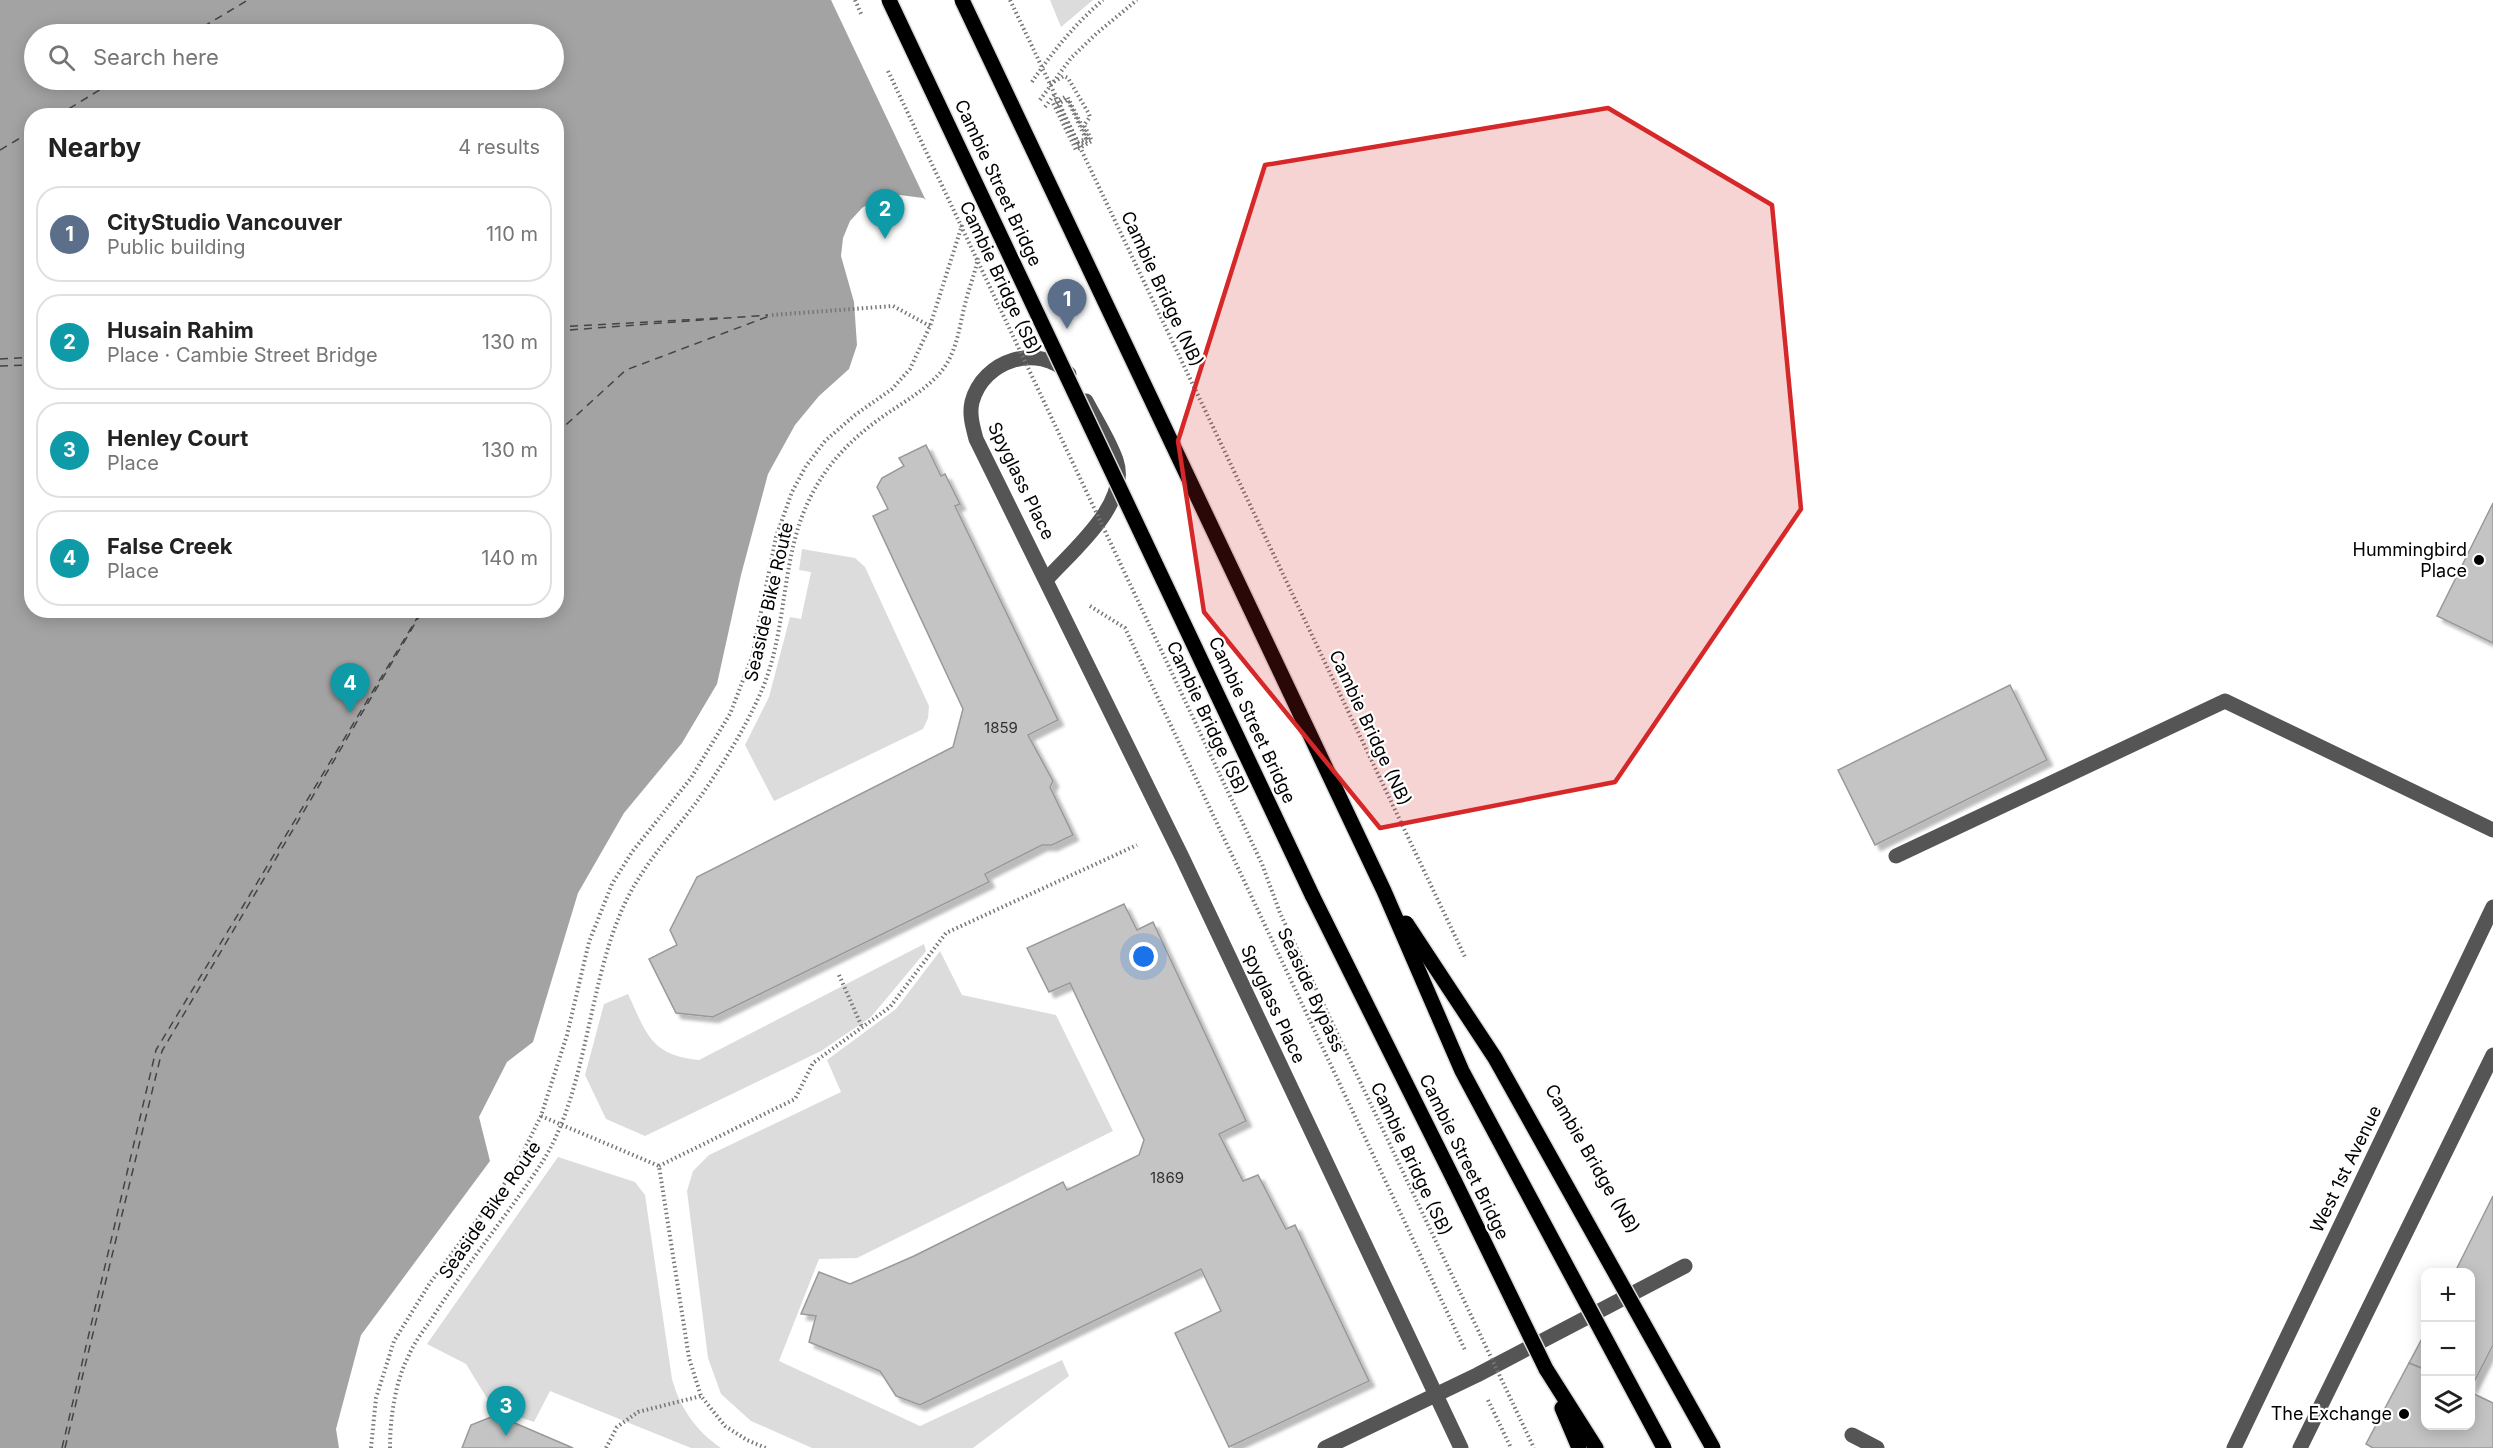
<!DOCTYPE html>
<html lang="en">
<head>
<meta charset="utf-8">
<style>
	body { margin:0; font-family:Inter,sans-serif; background:#f2f2f2; color:#222 }
	.controls { position:absolute; right:18px; bottom:18px; display:grid; overflow:hidden; border-radius:12px; box-shadow:0 3px 15px #0003 }
	.controls button { width:54px; height:54px; display:grid; place-items:center; padding:0; border:0; border-bottom:2px solid #e0e0e0; background:#fff; color:#222; font:30px sans-serif }
	.you { position:absolute; left:1144px; top:957px; width:21px; height:21px; margin:-15px; border:4px solid #fff; border-radius:50%; background:#1a73e8; box-shadow:0 0 0 9px #1a73e833 }
	.badge { display:grid; place-items:center; width:39px; height:39px; border-radius:50%; background:#111827; color:#fff; font-size:20px; font-weight:700 }
	.pin { position:absolute; translate:-50% -50px; filter:drop-shadow(0 2px 3px #0008) }
	.pin::after { content:''; position:absolute; top:32px; width:21px; height:18px; background:inherit; clip-path:polygon(0 0,100% 0,50% 100%) }
	.list { margin:0; padding:0; list-style:none }
	h2 { display:flex; justify-content:space-between; align-items:center; height:78px; margin:0; padding:0 24px; font-size:26px }
	h2 small { font-size:20px; font-weight:400; color:#767676 }
	.list li { display:grid; grid-template-columns:39px 1fr auto; gap:18px; align-items:center; box-sizing:border-box; height:96px; margin:0 12px 12px; padding:0 12px; border:2px solid #e0e0e0; border-radius:24px }
	.list b { display:block; font-size:22px; white-space:nowrap }
	.list p { margin:0; font-size:20px; white-space:nowrap; color:#767676 }
	.list em { font-size:20px; font-style:normal; color:#767676 }
	.icon { flex:none; width:33px; height:33px; fill:none; stroke:currentColor; stroke-width:2; stroke-linecap:round; stroke-linejoin:round }
	.map { position:relative; flex:none; width:2493px; height:1448px; overflow:hidden }
	.search { position:absolute; background:#fff; box-shadow:0 3px 15px #0003; left:24px; top:24px; width:540px; height:66px; display:flex; align-items:center; gap:15px; box-sizing:border-box; padding:0 21px; border-radius:33px; color:#767676; font-size:22px }
	.panel { position:absolute; background:#fff; box-shadow:0 3px 15px #0003; left:24px; top:108px; width:540px; height:510px; border-radius:24px }
	.map>svg:first-child { display:block }
	.green { fill:#dcdcdc }
	.water { fill:#a3a3a3; fill-rule:evenodd }
	.pier { fill:#fff }
	.lines { fill:none; stroke-linecap:round; stroke-linejoin:round }
	.ferry { stroke:#444; stroke-width:1.5; stroke-dasharray:8 6; stroke-linecap:butt }
	.building { fill:#c4c4c4; stroke:#999; stroke-width:1.5; filter:url(#shadow) }
	.major-casing { stroke:#dbdbdb; stroke-width:18 }
	.path { stroke:#777; stroke-width:4; stroke-dasharray:1.5 3; stroke-linecap:butt }
	.minor { stroke:#555; stroke-width:15 }
	.major { stroke:#000; stroke-width:15 }
	.major-bridge-casing { stroke:#dbdbdb; stroke-width:18; stroke-linecap:butt }
	.path-bridge { stroke:#777; stroke-width:4; stroke-dasharray:1.5 3; stroke-linecap:butt }
	.major-bridge { stroke:#000; stroke-width:15 }
	.marked { fill:#d62828; fill-opacity:0.2; stroke:#d62828; stroke-width:4.5; stroke-linejoin:round }
	.poi-dot { fill:#000; stroke:#fff; stroke-width:2 }
	.labels { text-anchor:middle; stroke-width:4.5; stroke-linejoin:round; paint-order:stroke }
	.number-label { font-size:15px; fill:#313131 }
	.street-label { font-size:18px; fill:#000; stroke:#fff }
	.poi-label { font-size:18px; fill:#000; stroke:#fff; text-anchor:end }
</style>
</head>
<body>
<div class="map">
<svg width="2493" height="1448" viewBox="0 0 2493 1448">
	<defs>
		<filter id="shadow"><feDropShadow dx="5.5" dy="5.5" stdDeviation="1.5" flood-color="#0004"/></filter>
	</defs>
	<rect width="100%" height="100%" fill="#fff"/>
	<!-- green -->
	<g class="green">
		<path d="M1050,0H1093L1061,27Z"/>
		<path d="M802,549L855,558L865,567L929,706L928,718L923,729L774,801L745,745L769,697L790,617L801,619L811,572L799,570Z"/>
		<path d="M924,944L926,951L871,1017L821,1051L645,1136L606,1119L585,1075L604,1004L628,994C647,1034 650,1055 699,1060Z"/>
		<path d="M940,951L962,995L1056,1015L1113,1131L857,1258L819,1259L779,1361L920,1426L1062,1360L1069,1376L973,1448H812L751,1421L721,1394L708,1358L687,1191L693,1171L709,1155L841,1092L827,1060L896,1009Z"/>
		<path d="M558,1157L635,1182L645,1195L672,1379C680,1408 696,1431 721,1448H691L550,1391L534,1422L493,1408L466,1364L427,1344Z"/>
	</g>
	<!-- water -->
	<path class="water" d="M0,0H1009L942,210L923,198L900,195L878,198L862,208L850,221L843,238L841,256L854,302L857,345L849,369L819,396L795,425L768,474L741,575L717,684L682,743L624,813L578,893L533,1042L507,1062L479,1117L490,1161L361,1335L336,1429L339,1448H0ZM34,34H554V80H34ZM32,116H556V610H32Z"/>
	<!-- pier -->
	<path class="pier" d="M831,0H1012L944,212L928,205Z"/>
	<g class="lines">
		<!-- ferry -->
		<g class="ferry">
			<path d="M191,34L248,0"/>
			<path d="M57,116L116,80"/>
			<path d="M0,150L32,131"/>
			<path d="M556,327L720,318"/>
			<path d="M556,331L768,315"/>
			<path d="M0,359L32,357"/>
			<path d="M0,366L32,365"/>
			<path d="M556,434L626,370L772,315"/>
			<path d="M62,1448L156,1050L422,610"/>
			<path d="M65,1448L162,1051L423,610"/>
		</g>
	</g>
	<!-- building -->
	<g class="building">
		<path d="M926,445L941,476L945,474L960,504L955,506L1058,720L1028,735L1053,781L1050,787L1073,835L1052,845H1042L985,874L989,882L713,1017L676,1013L649,959L677,945L670,930L697,877L953,747L963,709L873,516L888,509L877,487L882,478L904,466L899,458Z"/>
		<path d="M2493,503V643L2437,616Z"/>
		<path d="M2010,685L2047,760L1875,845L1838,770Z"/>
		<path d="M1124,904L1137,930L1153,922L1246,1121L1219,1134L1243,1181L1258,1175L1286,1229L1295,1225L1369,1381L1229,1447L1175,1333L1221,1311L1201,1269L920,1405L896,1396L880,1371L809,1342L816,1316L801,1314L819,1272L850,1284L914,1256L1063,1182L1067,1190L1139,1155L1144,1140L1070,983L1049,992L1027,948Z"/>
		<path d="M2493,1196V1345L2470,1390V1272H2455Z"/>
		<path d="M2426,1331V1370L2409,1363Z"/>
		<path d="M2409,1363L2426,1370V1426H2470V1392L2493,1403V1448H2373L2366,1444Z"/>
		<path d="M496,1415L573,1448H462L471,1425Z"/>
	</g>
	<g class="lines">
		<defs>
			<g id="major">
				<path d="M1312,895L1455,1182"/>
				<path d="M1546,1369L1596,1448"/>
				<path d="M1562,1408L1579,1448"/>
			</g>
		</defs>
		<!-- major casing -->
		<use href="#major" class="major-casing"/>
		<!-- path -->
		<g class="path">
			<path d="M1032,82C1053,51 1075,24 1103,0"/>
			<path d="M1040,100L1071,58L1097,33L1137,0"/>
			<path d="M1045,107L1054,95L1078,142L1086,139L1067,99L1056,105L1077,146L1089,140L1067,96"/>
			<path d="M772,315L893,306L930,326"/>
			<path d="M1090,606L1125,628L1465,1350"/>
			<path d="M839,975L862,1027"/>
			<path d="M541,1116L659,1166L689,1358L701,1396L725,1426L747,1440L766,1448"/>
			<path d="M659,1166L795,1099L813,1063L890,1007L946,933L1137,845"/>
			<path d="M1488,1400L1511,1448"/>
			<path d="M371,1448L376,1398L394,1341L430,1283L513,1172L541,1116L567,1035L589,942L612,884L632,852L691,778L730,714L752,657L776,537L792,492L806,466L825,441L855,415L892,389L910,369L930,326L963,222"/>
			<path d="M390,1448C390,1418 395,1382 409,1355C414,1343 423,1331 431,1320C465,1266 506,1217 541,1164C585,1097 588,992 619,917C636,873 667,840 695,804C719,771 745,729 761,692C788,631 780,560 809,500C826,464 853,437 885,415C904,402 925,390 940,373C957,353 959,328 965,304C969,288 975,273 978,258"/>
			<path d="M606,1448L617,1427L638,1412L701,1396"/>
		</g>
		<!-- minor -->
		<g class="minor">
			<path d="M1069,374C1038,342 983,360 972,402C969,415 973,427 976,439L1182,857L1461,1448"/>
			<path d="M1047,579C1073,550 1131,503 1116,460C1109,440 1096,420 1086,401"/>
			<path d="M1896,856L2225,701L2493,830"/>
			<path d="M1852,1435L1877,1448"/>
			<path d="M1325,1448L1477,1375L1685,1266"/>
			<path d="M2234,1448L2493,907"/>
			<path d="M2300,1448L2493,1055"/>
		</g>
		<!-- major -->
		<use href="#major" class="major"/>
		<defs>
			<g id="major-bridge">
				<path d="M889,0L1312,895"/>
				<path d="M962,0L1384,891L1462,1071L1664,1448"/>
				<path d="M1406,923L1495,1058L1713,1448"/>
				<path d="M1455,1182L1546,1369"/>
			</g>
		</defs>
		<!-- major-bridge casing -->
		<use href="#major-bridge" class="major-bridge-casing"/>
		<!-- path-bridge -->
		<g class="path-bridge">
			<path d="M855,0L862,16"/>
			<path d="M1010,0L1465,957"/>
			<path d="M888,71L1262,864L1280,913L1534,1448"/>
			<path d="M1050,84L1064,76L1068,78L1089,114L1090,117L1084,125L1092,141L1076,150L1053,103L1067,96"/>
		</g>
		<!-- major-bridge -->
		<use href="#major-bridge" class="major-bridge"/>
	</g>
	<!-- marked area -->
	<path class="marked" d="M1608,108L1772,205L1801,509L1615,782L1380,828L1204,612L1178,441L1265,165Z"/>
	<!-- markers -->
	<g class="poi-dot">
		<circle cx="2479" cy="560" r="6"/>
		<circle cx="2404" cy="1414" r="6"/>
	</g>
	<g class="labels">
		<!-- number labels -->
		<g class="number-label">
			<text x="1001" y="733">1859</text>
			<text x="1167" y="1183">1869</text>
		</g>
		<!-- street labels -->
		<g class="street-label">
			<text transform="translate(998 183) rotate(65)" y="6">Cambie Street Bridge</text>
			<text transform="translate(1000 278) rotate(65)" y="6">Cambie Bridge (SB)</text>
			<text transform="translate(1162 289) rotate(65)" y="6">Cambie Bridge (NB)</text>
			<text transform="translate(1021 481) rotate(64)" y="6">Spyglass Place</text>
			<text transform="translate(769 602) rotate(-77)" y="6">Seaside Bike Route</text>
			<text transform="translate(1207 718) rotate(65)" y="6">Cambie Bridge (SB)</text>
			<text transform="translate(1252 720) rotate(65)" y="6">Cambie Street Bridge</text>
			<text transform="translate(1370 728) rotate(65)" y="6">Cambie Bridge (NB)</text>
			<text transform="translate(1311 990) rotate(65)" y="6">Seaside Bypass</text>
			<text transform="translate(1273 1004) rotate(65)" y="6">Spyglass Place</text>
			<text transform="translate(1464 1157) rotate(64)" y="6">Cambie Street Bridge</text>
			<text transform="translate(1411 1159) rotate(65)" y="6">Cambie Bridge (SB)</text>
			<text transform="translate(1592 1159) rotate(60)" y="6">Cambie Bridge (NB)</text>
			<text transform="translate(2346 1169) rotate(-64)" y="6">West 1st Avenue</text>
			<text transform="translate(490 1210) rotate(-55)" y="6">Seaside Bike Route</text>
		</g>
		<!-- poi labels -->
		<g class="poi-label">
			<text x="2467" y="556">Hummingbird<tspan x="2467" dy="21">Place</tspan></text>
			<text x="2392" y="1420">The Exchange</text>
		</g>
	</g>
</svg>
<div class="controls">
<button>+</button>
<button>−</button>
<button><svg class="icon" aria-label="layers" viewBox="0 0 24 24"><path d="M12 4l9 5-9 5-9-5zM3 14l9 5 9-5"/></svg></button>
</div>
<div class="you"></div>
<div class="pin badge" style="left:1067px;top:329px;background:#5c6f8a">1</div>
<div class="pin badge" style="left:885px;top:239px;background:#0f9aa8">2</div>
<div class="pin badge" style="left:506px;top:1436px;background:#0f9aa8">3</div>
<div class="pin badge" style="left:350px;top:713px;background:#0f9aa8">4</div>
<div class="search"><svg class="icon" aria-label="search" viewBox="0 0 24 24"><circle cx="10" cy="10" r="6"/><path d="M15 15l6 6"/></svg>Search here</div>
<section class="panel">
<h2>Nearby<small>4 results</small></h2>
<ul class="list">
<li><span class="badge" style="background:#5c6f8a">1</span><div><b>CityStudio Vancouver</b><p>Public building</p></div><em>110 m</em></li>
<li><span class="badge" style="background:#0f9aa8">2</span><div><b>Husain Rahim</b><p>Place · Cambie Street Bridge</p></div><em>130 m</em></li>
<li><span class="badge" style="background:#0f9aa8">3</span><div><b>Henley Court</b><p>Place</p></div><em>130 m</em></li>
<li><span class="badge" style="background:#0f9aa8">4</span><div><b>False Creek</b><p>Place</p></div><em>140 m</em></li>
</ul>
</section>
</div>
</body>
</html>
